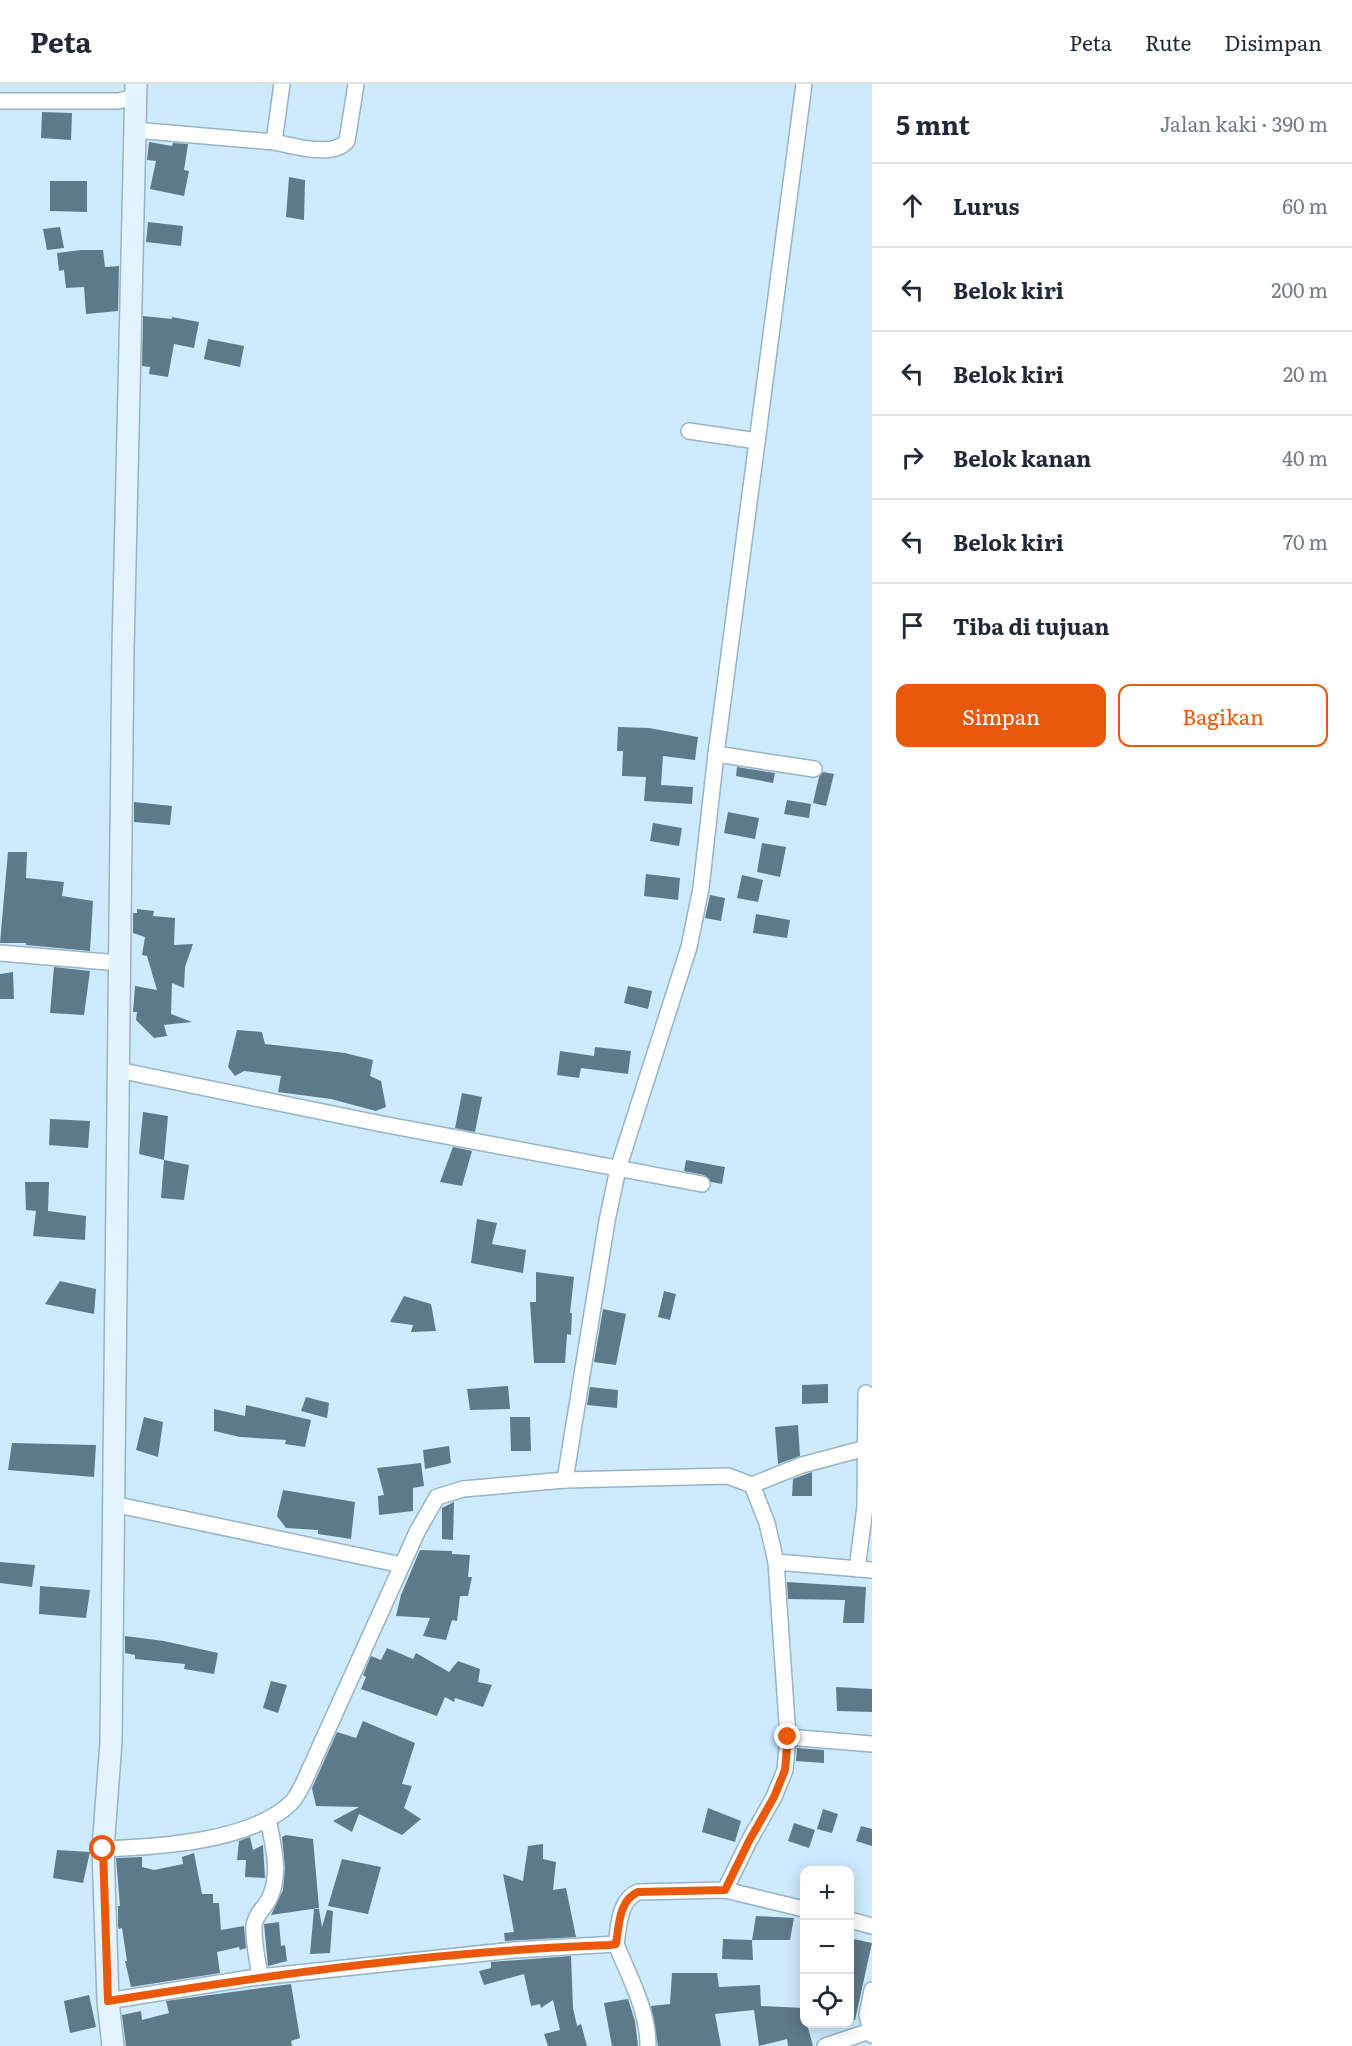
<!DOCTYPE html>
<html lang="id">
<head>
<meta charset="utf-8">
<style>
	body { margin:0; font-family:Literata,serif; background:#f6f6f7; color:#1f2937 }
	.controls { position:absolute; right:18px; bottom:18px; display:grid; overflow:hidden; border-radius:12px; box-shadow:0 3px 15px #0003 }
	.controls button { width:54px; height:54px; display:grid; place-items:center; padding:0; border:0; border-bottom:2px solid #e0e1e3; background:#fff; color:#1f2937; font:30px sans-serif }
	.stop { position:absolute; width:18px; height:18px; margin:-14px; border:4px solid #ea580c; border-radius:50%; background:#fff }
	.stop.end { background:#ea580c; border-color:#fff; box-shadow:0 2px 6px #0008 }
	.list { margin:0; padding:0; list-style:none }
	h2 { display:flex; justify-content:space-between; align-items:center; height:78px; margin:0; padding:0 24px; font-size:26px }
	h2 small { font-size:20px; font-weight:400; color:#747a83 }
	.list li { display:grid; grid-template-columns:39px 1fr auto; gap:18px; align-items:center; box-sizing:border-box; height:84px; padding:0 24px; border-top:2px solid #e0e1e3 }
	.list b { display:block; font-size:22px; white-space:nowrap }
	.list em { font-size:20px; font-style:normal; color:#747a83 }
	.actions { display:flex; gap:12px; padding:18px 24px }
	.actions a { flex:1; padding:14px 0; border:2px solid #ea580c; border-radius:12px; text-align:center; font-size:21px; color:#ea580c }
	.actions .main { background:#ea580c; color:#fff }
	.icon { flex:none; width:33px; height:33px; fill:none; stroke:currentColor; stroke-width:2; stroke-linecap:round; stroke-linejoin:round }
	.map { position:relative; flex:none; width:872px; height:1962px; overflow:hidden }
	header { display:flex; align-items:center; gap:36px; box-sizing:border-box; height:84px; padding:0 30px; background:#fff; border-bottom:2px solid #e0e1e3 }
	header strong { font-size:28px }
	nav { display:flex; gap:33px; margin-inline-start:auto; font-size:21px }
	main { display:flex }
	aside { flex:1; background:#fff }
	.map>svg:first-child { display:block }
	.building { fill:#5d798a }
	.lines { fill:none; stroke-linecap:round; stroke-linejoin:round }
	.street-casing { stroke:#97b3c5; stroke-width:18 }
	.secondary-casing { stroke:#97b3c5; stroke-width:24 }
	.street { stroke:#fff; stroke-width:15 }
	.secondary { stroke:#e3f4fe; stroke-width:21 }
	.route { stroke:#ea580c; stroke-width:8 }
</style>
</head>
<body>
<header>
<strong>Peta</strong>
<nav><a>Peta</a><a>Rute</a><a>Disimpan</a></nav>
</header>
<main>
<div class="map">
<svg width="872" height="1962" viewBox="0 0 872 1962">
	<rect width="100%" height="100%" fill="#ceeafe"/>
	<!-- building -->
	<g class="building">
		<path d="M42,28L72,29L71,56L41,54Z"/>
		<path d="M149,58L172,62L173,59L188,60L184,86L189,87L184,112L150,105L156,77L147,76Z"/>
		<path d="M289,93L305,96L304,136L286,133Z"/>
		<path d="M50,97H87V128L50,127Z"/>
		<path d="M148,138L183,142L181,162L146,158Z"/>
		<path d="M60,143L64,164L47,166L43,145Z"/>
		<path d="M81,166H103L105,183L119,182L118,227L86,230L84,203L66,204L64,186L59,187L57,169Z"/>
		<path d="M143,232L172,235V233L199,238L194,264L174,260L168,293L149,290L150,283L142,282Z"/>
		<path d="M208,255L244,262L240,283L204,275Z"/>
		<path d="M618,643L649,644L698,653L695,676L663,672L661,701L693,703L692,720L644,717L646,693L622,692L623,667H617Z"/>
		<path d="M737,683L775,689L773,699L736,692Z"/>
		<path d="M823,688L834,690L826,722L813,719L819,693Z"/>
		<path d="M787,716L811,720L809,734L784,730Z"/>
		<path d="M134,718L172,722L170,741L134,738Z"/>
		<path d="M728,728L759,734L755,755L724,749Z"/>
		<path d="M653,739L682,744L679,762L650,757Z"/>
		<path d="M762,759L786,763L780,793L757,788Z"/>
		<path d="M8,768H27L26,794L64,798L62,812L93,817L90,867L26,861V859H0Z"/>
		<path d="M646,790L680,794L678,816L644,812Z"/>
		<path d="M742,791L763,796L758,818L737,814Z"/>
		<path d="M710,811L725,814L721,837L705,834Z"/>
		<path d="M137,825L154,827L153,832L175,834L174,861L193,860L185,883L184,904L172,899L171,930L192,938L164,941L167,952L154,954L136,936L137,928H133L135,902L157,906L147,872L142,871L145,853L133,849V829H137Z"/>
		<path d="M756,830L790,836L787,854L753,849Z"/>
		<path d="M54,883L90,887L84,931L50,929Z"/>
		<path d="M13,888L14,915H0V890Z"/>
		<path d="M628,902L652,907L648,925L624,919Z"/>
		<path d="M237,946L262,948L265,960L345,969L373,976L370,992L381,997L386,1023L376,1027L331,1015L278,1008L281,992L244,987L235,992L228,983Z"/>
		<path d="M595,963L631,967L628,990L581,984L579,994L557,991L560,967L594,972Z"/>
		<path d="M462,1009L482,1013L475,1048L455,1044Z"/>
		<path d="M143,1028L168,1032L164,1076L139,1070Z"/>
		<path d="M50,1035L90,1037L88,1064L49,1061Z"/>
		<path d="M453,1063L472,1067L462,1102L440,1098Z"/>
		<path d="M164,1076L189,1081L184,1116L161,1114Z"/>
		<path d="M686,1076L725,1083L722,1100L711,1098L704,1091L684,1087Z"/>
		<path d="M25,1098H49L48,1127L86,1132L85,1156L33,1152L36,1127L26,1126Z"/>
		<path d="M477,1135L497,1139L492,1160L526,1166L523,1189L471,1179Z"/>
		<path d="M536,1188L574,1193L570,1229H572L571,1251L567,1250L565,1279H534L530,1218H536Z"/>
		<path d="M60,1197L96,1205L94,1230L45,1220Z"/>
		<path d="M664,1207L676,1210L670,1236L658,1233Z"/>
		<path d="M404,1212L431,1220L436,1247L411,1248L413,1241L390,1238Z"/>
		<path d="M603,1225L626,1230L616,1281L594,1278Z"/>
		<path d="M828,1300V1319L802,1320V1301Z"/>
		<path d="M508,1302L510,1325L470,1326L467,1305Z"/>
		<path d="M590,1303L618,1306L617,1324L587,1321Z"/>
		<path d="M306,1313L329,1319L327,1334L301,1327Z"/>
		<path d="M246,1321L311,1336L305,1363L285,1360L286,1356L240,1353L214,1347V1325L245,1332Z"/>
		<path d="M144,1333L163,1338L158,1373L136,1366Z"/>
		<path d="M510,1333H530L531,1367H511Z"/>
		<path d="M798,1341L800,1372L778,1380L775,1343Z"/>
		<path d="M12,1359L96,1361L94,1393L8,1386Z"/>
		<path d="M449,1362L451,1379L425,1385L423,1366Z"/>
		<path d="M421,1379L424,1402L413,1404V1427L379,1431L378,1412L384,1411L377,1384Z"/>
		<path d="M812,1388V1412H792L793,1395Z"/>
		<path d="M283,1406L355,1418L351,1455L318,1450V1446L286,1444L277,1432Z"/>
		<path d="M454,1418L453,1456L442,1455V1424Z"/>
		<path d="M420,1466L452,1467V1470L470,1471L468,1493H472L468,1512H460L457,1537L452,1536L446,1556L423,1552L430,1534L396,1532L401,1511Z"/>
		<path d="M0,1478L35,1481L32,1503L0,1499Z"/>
		<path d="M787,1498L866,1503L864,1539H843L845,1516L788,1515Z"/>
		<path d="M40,1502L90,1506L86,1534L39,1530Z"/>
		<path d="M125,1552L164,1557L218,1569L214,1590L184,1585L185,1580L135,1575V1571L125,1569Z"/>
		<path d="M387,1564L413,1575L416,1569L449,1588L458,1577L480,1585L478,1598L492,1601L483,1623L455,1614L454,1618L445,1613L437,1632L361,1605L366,1593L363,1591L371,1572L381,1576Z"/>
		<path d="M271,1597L287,1601L278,1629L263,1624Z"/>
		<path d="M836,1603L872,1605V1628L837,1627Z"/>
		<path d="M363,1637L415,1659L402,1700L412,1702L404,1724L421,1735L402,1751L359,1730L352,1748L333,1737L359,1723L316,1722L312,1704L337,1648L356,1654Z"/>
		<path d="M797,1664L824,1666V1679L796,1677Z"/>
		<path d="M708,1724L741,1737L735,1758L702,1748Z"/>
		<path d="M823,1725L838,1730L832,1749L817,1745Z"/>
		<path d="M794,1739L815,1746L809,1764L788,1757Z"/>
		<path d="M861,1742L872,1745V1762L856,1757Z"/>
		<path d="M286,1751L313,1755L319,1824L271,1831L283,1806L285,1784L282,1753Z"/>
		<path d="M250,1753L253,1766L263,1761L265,1794L245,1793L246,1776H237L239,1757Z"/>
		<path d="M543,1760V1775L556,1778L553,1806L566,1804L576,1853L505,1857L504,1849L514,1848L503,1790L523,1797L528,1762Z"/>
		<path d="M57,1766L90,1768L83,1799L53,1794Z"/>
		<path d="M194,1769L202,1810H213V1819H219L221,1846L244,1842L246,1864L240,1866L239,1863L217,1868L220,1889L131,1903L125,1877H127L122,1844L119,1845L118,1842V1822H120L116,1774L142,1773V1783L154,1786L183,1780L182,1773Z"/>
		<path d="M342,1775L381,1783L368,1830L328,1822Z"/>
		<path d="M314,1825H319L322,1843L327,1826L333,1827L330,1869L310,1870Z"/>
		<path d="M756,1832L794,1834L790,1856H752Z"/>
		<path d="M279,1838L281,1862L285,1861L287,1877L268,1882L264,1840Z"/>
		<path d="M849,1854L872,1859L855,1936L849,1935Z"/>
		<path d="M723,1855L752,1856L753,1876L722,1875Z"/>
		<path d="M571,1872L573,1924L577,1942L581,1940L587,1962H548L544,1950L560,1946L553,1916L541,1924L540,1920L531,1922L524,1890L484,1901L479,1887L491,1884V1878Z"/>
		<path d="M672,1889H717L719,1903L760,1901L761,1922L804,1924V1940H807L813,1962H788L787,1955L759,1962L754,1926L715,1930L721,1962H658L651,1922L670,1920Z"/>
		<path d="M291,1900L300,1954L291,1957L292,1962H126L122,1931L141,1927L142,1936L169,1929L166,1917Z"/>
		<path d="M89,1911L96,1943L70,1949L64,1917Z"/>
		<path d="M628,1915L635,1937L638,1962H612L604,1919Z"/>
	</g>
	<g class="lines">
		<defs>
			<g id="street">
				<path d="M0,17H118L136,13"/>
				<path d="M135,46L274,58L282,0"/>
				<path d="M274,58C294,62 333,74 347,57L356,0"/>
				<path d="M689,347L757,357"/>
				<path d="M716,670L814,685"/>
				<path d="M0,869L119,879"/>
				<path d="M118,986L382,1040L702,1100"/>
				<path d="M565,1396L728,1392L752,1401L767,1439L776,1478L788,1653L785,1686L774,1713L749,1757L725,1806"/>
				<path d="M752,1401L802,1381L866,1364"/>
				<path d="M113,1420L402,1481"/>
				<path d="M776,1478L872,1486"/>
				<path d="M857,1485L865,1423L866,1309"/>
				<path d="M788,1653L872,1660"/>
				<path d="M103,1765C157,1763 250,1758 291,1719C296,1714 300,1706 303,1700L417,1448L437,1413L463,1405L565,1396L607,1137L618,1085L689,863L701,804L716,670L804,0"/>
				<path d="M850,1836L872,1842"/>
				<path d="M616,1860C629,1893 648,1925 648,1962"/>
				<path d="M260,1893C258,1877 253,1858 254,1842C255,1830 266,1823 270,1813C281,1789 273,1760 268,1735"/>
				<path d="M872,1906L867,1931L872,1951"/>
				<path d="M108,1917L250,1894L514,1866L616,1860C619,1841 619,1816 638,1808L725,1806L804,1825"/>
				<path d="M825,1962L870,1947"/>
			</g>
			<path id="secondary" d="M113,1962L108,1917L103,1765L111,1658L123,566L136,0"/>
		</defs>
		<!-- street casing -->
		<use href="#street" class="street-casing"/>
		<!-- secondary casing -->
		<use href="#secondary" class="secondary-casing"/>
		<!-- street -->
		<use href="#street" class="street"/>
		<!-- secondary -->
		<use href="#secondary" class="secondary"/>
	</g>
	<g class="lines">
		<!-- route -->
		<path class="route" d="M103,1765L108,1917C274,1890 442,1867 610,1861L616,1860C619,1841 619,1816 638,1808L725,1806L749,1757L774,1713L785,1686L788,1653"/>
	</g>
</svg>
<div class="controls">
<button>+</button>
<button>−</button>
<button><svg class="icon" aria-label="locate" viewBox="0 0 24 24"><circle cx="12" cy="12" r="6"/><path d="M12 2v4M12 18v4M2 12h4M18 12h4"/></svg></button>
</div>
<div class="stop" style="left:103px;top:1765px"></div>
<div class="stop end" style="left:788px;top:1653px"></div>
</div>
<aside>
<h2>5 mnt<small>Jalan kaki · 390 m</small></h2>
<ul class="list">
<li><svg class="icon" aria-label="ahead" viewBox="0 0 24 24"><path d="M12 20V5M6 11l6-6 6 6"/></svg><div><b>Lurus</b></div><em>60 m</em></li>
<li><svg class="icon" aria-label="left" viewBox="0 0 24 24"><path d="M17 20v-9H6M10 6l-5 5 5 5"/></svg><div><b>Belok kiri</b></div><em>200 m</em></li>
<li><svg class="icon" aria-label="left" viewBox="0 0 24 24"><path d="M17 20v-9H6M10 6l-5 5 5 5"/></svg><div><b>Belok kiri</b></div><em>20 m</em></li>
<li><svg class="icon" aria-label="right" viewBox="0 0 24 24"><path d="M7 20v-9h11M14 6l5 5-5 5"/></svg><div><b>Belok kanan</b></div><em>40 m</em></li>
<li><svg class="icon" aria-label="left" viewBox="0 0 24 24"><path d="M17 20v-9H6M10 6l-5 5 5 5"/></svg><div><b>Belok kiri</b></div><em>70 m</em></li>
<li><svg class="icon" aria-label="arrive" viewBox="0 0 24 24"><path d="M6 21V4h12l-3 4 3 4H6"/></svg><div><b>Tiba di tujuan</b></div></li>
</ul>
<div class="actions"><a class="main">Simpan</a><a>Bagikan</a></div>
</aside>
</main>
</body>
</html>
